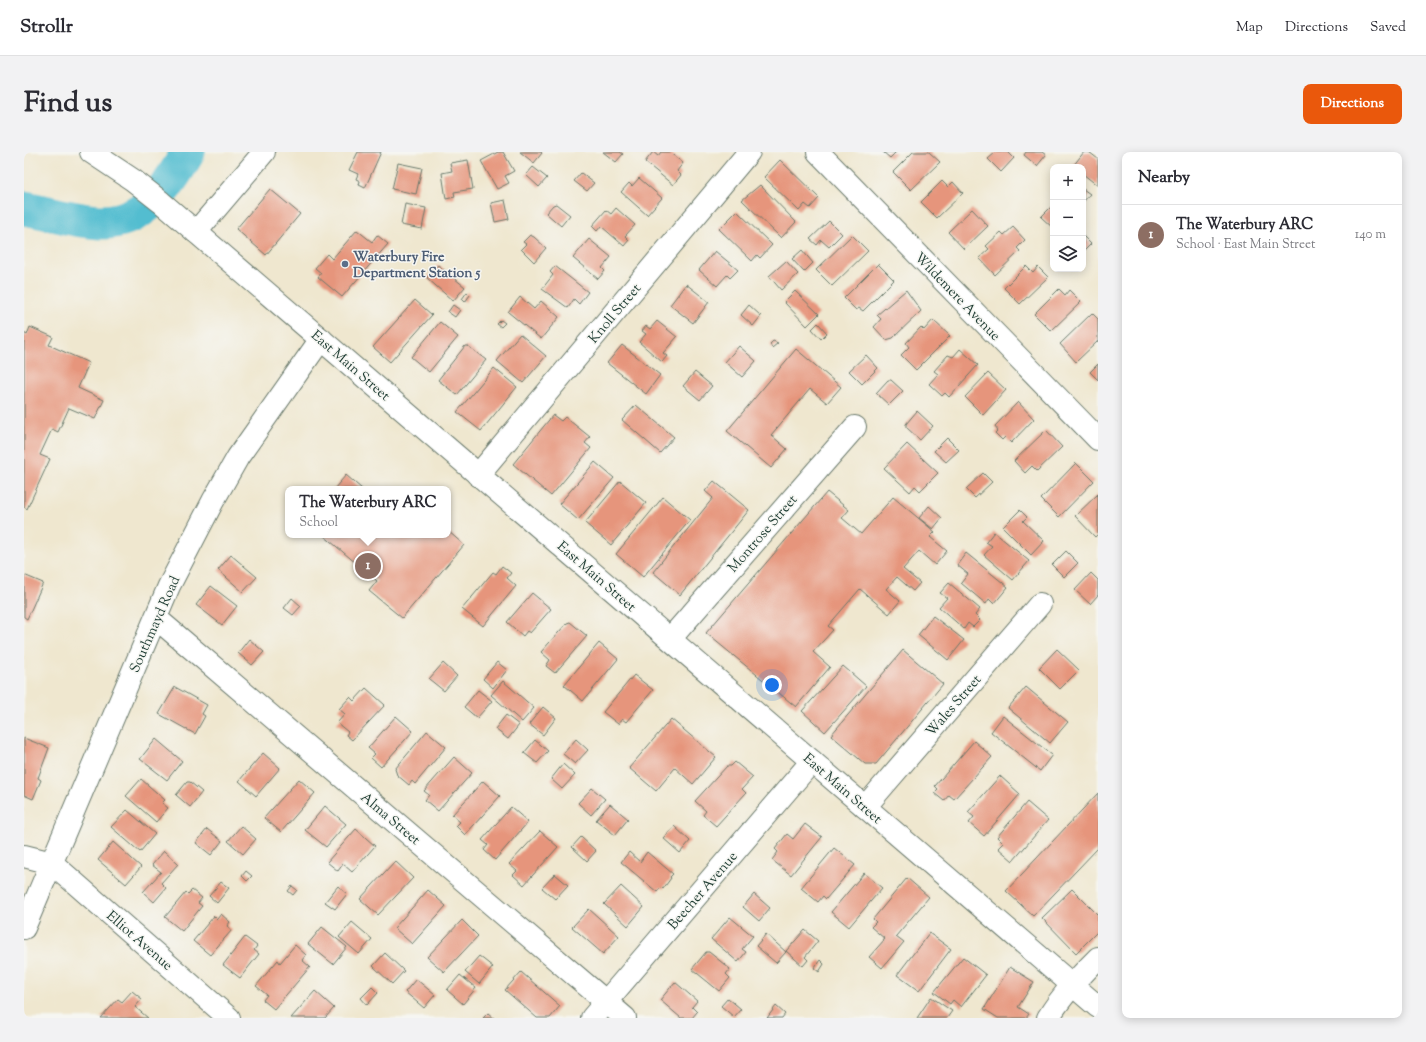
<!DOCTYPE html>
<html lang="en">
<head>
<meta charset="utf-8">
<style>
	body { margin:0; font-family:"Sorts Mill Goudy",serif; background:#f2f2f3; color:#2b2b33 }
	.controls { position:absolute; right:12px; top:12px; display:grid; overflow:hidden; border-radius:8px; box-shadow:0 2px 10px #0003 }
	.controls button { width:36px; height:36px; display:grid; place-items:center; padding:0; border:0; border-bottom:1px solid #e1e1e2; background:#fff; color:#2b2b33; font:20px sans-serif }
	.you { position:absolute; left:748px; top:533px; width:14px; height:14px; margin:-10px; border:3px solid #fff; border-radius:50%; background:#1a73e8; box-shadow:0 0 0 6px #1a73e833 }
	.badge { display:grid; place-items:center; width:26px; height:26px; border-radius:50%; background:#ea580c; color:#fff; font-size:13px; font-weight:700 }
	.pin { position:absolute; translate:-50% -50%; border:2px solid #fff; box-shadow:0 1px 4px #0006 }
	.popup { position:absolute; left:261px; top:334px; width:166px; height:52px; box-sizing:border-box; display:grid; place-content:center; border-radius:8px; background:#fff; filter:drop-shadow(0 1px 3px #0005); font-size:13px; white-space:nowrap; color:#7c7c81 }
	.popup b { font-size:15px; color:#2b2b33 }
	.popup::after { content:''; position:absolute; left:50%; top:100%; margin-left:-8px; border:8px solid transparent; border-top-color:#fff }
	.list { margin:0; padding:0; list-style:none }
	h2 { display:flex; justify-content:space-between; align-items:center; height:52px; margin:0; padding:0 16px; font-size:17px }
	h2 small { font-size:13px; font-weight:400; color:#7c7c81 }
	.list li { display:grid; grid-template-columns:26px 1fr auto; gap:12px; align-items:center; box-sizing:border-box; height:60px; padding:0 16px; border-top:1px solid #e1e1e2 }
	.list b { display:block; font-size:15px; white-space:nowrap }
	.list p { margin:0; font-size:13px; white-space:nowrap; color:#7c7c81 }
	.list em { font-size:13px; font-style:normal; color:#7c7c81 }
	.icon { flex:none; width:22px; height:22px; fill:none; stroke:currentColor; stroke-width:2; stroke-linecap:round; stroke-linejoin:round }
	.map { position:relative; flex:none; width:1074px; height:866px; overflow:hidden; border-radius:8px }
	header { display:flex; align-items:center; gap:24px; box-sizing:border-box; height:56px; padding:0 20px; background:#fff; border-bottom:1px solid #e1e1e2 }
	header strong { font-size:19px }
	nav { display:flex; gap:22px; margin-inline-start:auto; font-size:14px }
	.intro { display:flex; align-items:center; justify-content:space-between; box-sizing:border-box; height:96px; padding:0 24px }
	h1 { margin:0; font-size:28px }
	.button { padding:10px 18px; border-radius:8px; background:#ea580c; color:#fff; font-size:14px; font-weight:700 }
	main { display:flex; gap:24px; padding:0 24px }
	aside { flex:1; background:#fff; border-radius:8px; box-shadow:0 2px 10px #0003 }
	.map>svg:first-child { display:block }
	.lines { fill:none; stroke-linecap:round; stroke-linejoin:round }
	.river { stroke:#53bdd0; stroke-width:35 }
	.building { fill:#e6957b }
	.minor-casing { stroke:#68786a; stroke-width:24 }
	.major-casing { stroke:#68786a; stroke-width:24 }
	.minor { stroke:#fff; stroke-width:22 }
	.major { stroke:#fff; stroke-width:22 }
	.service-dot { fill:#5c6f8a; stroke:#f6f6f2; stroke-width:1.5 }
	.labels { text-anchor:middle; stroke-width:3; stroke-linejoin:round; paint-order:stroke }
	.service-label { font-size:14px; font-weight:bold; fill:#4e5e75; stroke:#f6f6f2; text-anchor:start }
	.street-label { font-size:14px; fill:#1f3d34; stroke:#f6f6f2 }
</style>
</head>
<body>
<header>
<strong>Strollr</strong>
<nav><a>Map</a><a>Directions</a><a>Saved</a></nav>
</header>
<div class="intro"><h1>Find us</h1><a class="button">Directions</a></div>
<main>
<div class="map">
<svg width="1074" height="866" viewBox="0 0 1074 866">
	<rect width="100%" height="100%" fill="#f6f6f2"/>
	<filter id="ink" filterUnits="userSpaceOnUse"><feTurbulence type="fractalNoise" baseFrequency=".025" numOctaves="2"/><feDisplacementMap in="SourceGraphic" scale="8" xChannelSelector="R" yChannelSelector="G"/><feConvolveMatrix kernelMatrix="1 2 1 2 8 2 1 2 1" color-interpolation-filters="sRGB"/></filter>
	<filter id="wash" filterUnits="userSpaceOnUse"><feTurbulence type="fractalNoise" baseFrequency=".012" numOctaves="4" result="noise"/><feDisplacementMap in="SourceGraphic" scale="16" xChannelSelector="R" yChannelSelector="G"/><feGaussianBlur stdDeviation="0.9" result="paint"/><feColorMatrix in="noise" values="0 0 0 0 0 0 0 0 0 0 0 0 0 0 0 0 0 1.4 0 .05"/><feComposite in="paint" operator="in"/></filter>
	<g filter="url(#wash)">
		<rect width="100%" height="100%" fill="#efe7cf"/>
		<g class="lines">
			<!-- river -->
			<path class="river" d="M0,56C25,60 50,69 75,70C119,72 145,34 164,0"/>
		</g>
		<g id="blocks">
			<!-- building -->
			<g class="building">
				<path d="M334,0H357L341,36L335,33L336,29L332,27L334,22L325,18Z"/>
				<path d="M474,0H479L490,19L481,24L485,31L473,37L457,9Z"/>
				<path d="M496,0H517L518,1L510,11Z"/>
				<path d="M579,0H596L599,2L592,10Z"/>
				<path d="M629,0L634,4L637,0H645L659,11L653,19L657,23L649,33L621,10Z"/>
				<path d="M859,0H872L866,6Z"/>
				<path d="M889,0H905L916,10L887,38L869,20Z"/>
				<path d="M972,0H984L990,6L977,20L964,7Z"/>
				<path d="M1002,0H1018L1022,3L1013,14L1000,3Z"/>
				<path d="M1060,0H1065L1074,7V34L1059,22V15L1049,14Z"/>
				<path d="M444,8L449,37L430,40L431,45L422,47L418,21L428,19L426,11Z"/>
				<path d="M756,8L795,46L786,56L781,52L775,59L740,25Z"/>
				<path d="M374,11L398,16L392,42L368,37Z"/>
				<path d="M509,15L523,26L515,35L502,23Z"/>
				<path d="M557,21L570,31L563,39L550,29Z"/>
				<path d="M615,26L638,46L623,63L597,40L605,31L608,34Z"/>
				<path d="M918,29L924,35L929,30L939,41L913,66L897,50Z"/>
				<path d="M736,33L772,70L757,86L718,48Z"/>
				<path d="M246,37L276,62L242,103L212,77Z"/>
				<path d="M1059,37L1066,42L1059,50Z"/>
				<path d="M481,48L485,67L471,70L467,51Z"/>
				<path d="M381,52L402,56L398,77L377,73Z"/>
				<path d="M532,52L546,63L537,74L522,61L529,53Z"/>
				<path d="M1029,53V76L1017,65Z"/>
				<path d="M592,56L611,73L601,84L605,88L600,94L577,74L573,79L568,74L582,58L587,62Z"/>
				<path d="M948,57L964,74L940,97L924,80Z"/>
				<path d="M713,59L748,93L736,106L733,103L728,109L695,77Z"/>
				<path d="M805,69L818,82L805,95L797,88L793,93L786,87Z"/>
				<path d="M989,75L1001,88L993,96L996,99L971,123L955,106L965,97L962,94L977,80L980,83Z"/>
				<path d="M333,78L348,90L353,83L364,92L318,145L294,125L297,121L291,116L303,102L308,107Z"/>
				<path d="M506,83L510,85L522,96L510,110L497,97L502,92L499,90Z"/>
				<path d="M828,83L844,99L808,134L792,118Z"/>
				<path d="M1059,84L1067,92L1059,100Z"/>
				<path d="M565,87L587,105L578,116L581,119L574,127L549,106Z"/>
				<path d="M778,98L789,111L780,120L768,107Z"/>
				<path d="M691,99L714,118L706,126L703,123L693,134L675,118Z"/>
				<path d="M762,109L774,122L757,138L745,124Z"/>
				<path d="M854,112L870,128L839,159L835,156L832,158L820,146Z"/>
				<path d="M414,113L441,135L429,149L403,126Z"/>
				<path d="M531,114L564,140L555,152L550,147L544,156L518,137L529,123L526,120Z"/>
				<path d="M1002,114L1009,121L1014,115L1024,125L996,152L980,136Z"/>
				<path d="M662,132L685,150L669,171L646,153Z"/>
				<path d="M1035,137L1041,143L1045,138L1057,150L1027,179L1010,162Z"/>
				<path d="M882,138L897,159L869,186L862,188L850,175L857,167L853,163Z"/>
				<path d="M771,139L795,162L783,174L760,150Z"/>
				<path d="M443,140L446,143L441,150L438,147Z"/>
				<path d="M496,145L510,157L517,149L535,165L517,187L484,160Z"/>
				<path d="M391,148L408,163L366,210L349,195Z"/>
				<path d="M429,153L436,158L431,165L424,160Z"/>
				<path d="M725,153L737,164L729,174L717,163Z"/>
				<path d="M1068,161L1074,167V189L1052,210L1036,192Z"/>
				<path d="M477,168L481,171L477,175L473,172Z"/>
				<path d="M909,168L926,184L892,218L877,203L885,195L882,191L897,175L900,178Z"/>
				<path d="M633,169L653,185L639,201L643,204L638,210L615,190L622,182L618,179L622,174L626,177Z"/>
				<path d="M416,170L434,185L405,220L387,205Z"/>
				<path d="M794,171L803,181L797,187L788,177Z"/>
				<path d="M6,175L29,185L25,193L65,211L54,236L80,248L71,267L45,256L34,280L28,277L16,303L26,307L3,357L0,355V181L3,183Z"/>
				<path d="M496,182L522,204L499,231L473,209Z"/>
				<path d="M749,189L754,191L748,196L746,192Z"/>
				<path d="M598,193L636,223L622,242L583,211Z"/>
				<path d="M441,194H444L462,208L433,243L414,228Z"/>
				<path d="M715,194L732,209L718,225L701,210Z"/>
				<path d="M772,197L817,235L803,251L786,237L747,283L763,297L747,316L703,279Z"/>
				<path d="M936,197L954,213L925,245L921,241L918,244L905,232L914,222L910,219L924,203L929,205Z"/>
				<path d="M842,203L854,216L838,232L825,219Z"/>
				<path d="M1074,212V228L1066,220Z"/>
				<path d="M470,216L493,235L457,279L433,260Z"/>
				<path d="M671,220L688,234L676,248L659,234Z"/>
				<path d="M964,221L982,238L959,263L941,245Z"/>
				<path d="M864,228H867L879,239L865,253L852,241Z"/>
				<path d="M994,250L1010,267L987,291L981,285L978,288L971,281L974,278L971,274Z"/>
				<path d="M612,253L650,285L636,301L598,268Z"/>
				<path d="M893,259L909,274L896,288L882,275V272Z"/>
				<path d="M529,263L537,269L541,265L566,285L561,291L567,296L527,344L489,312Z"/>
				<path d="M1022,278L1038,295L1013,319L1008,314L1001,321L990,309Z"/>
				<path d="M923,286L935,298L922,310L910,299Z"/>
				<path d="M883,292L914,321L896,339L891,334L886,340L860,316Z"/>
				<path d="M571,310L590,326L554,368L535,352Z"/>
				<path d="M1052,311L1070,329L1035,365L1017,347Z"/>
				<path d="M959,321L968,330L951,346L942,337Z"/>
				<path d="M322,323L338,337H310Z"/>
				<path d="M596,329L622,351L587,393L561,371Z"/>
				<path d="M690,329L725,358L656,443L629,420L689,346L681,339Z"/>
				<path d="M803,340L825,358L818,366L837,382L869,345L911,380L906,385L923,399L911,413L895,399L879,417L896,431L889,439L873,425L862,437L876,449L865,462L836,437L804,474L809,478L789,500L806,515L772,555L682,481Z"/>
				<path d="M1074,342V382L1071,385L1051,364Z"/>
				<path d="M639,345L666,368L619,425L592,402Z"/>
				<path d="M905,354L918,366L909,377L895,366Z"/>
				<path d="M996,358L1003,365L999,369L1020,389L1007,403L979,375Z"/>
				<path d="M424,379L440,393L378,466L345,439L353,429L299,383H424Z"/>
				<path d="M970,380L1005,409L989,428L960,403L968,394L962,390Z"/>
				<path d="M1042,399L1054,411L1040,425L1028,413Z"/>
				<path d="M942,401L984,435L970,452L965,447L962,452L937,431L944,422L933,413Z"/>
				<path d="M207,403L233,425L219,440L194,418Z"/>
				<path d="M478,414L487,421L483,426L492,434L459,474L438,457L469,420L472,422Z"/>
				<path d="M1067,421L1074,428V443L1066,452L1051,438Z"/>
				<path d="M0,423L19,431L3,467L0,465Z"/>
				<path d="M925,431L956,457L951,463L956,468L949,475L944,471L940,477L915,455L923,446L916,441Z"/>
				<path d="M187,434L213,454L198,473L172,453Z"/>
				<path d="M508,441L527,457L506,481L503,479L499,484L483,470Z"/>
				<path d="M268,446L277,454L269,463L260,456Z"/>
				<path d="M909,464L940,488L924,508L894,483Z"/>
				<path d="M546,470L563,484L531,521L522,514L526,508L517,500L543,471Z"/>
				<path d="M225,487L240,500L228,513L214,501Z"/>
				<path d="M575,491L594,507L559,549L540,533Z"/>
				<path d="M1033,497L1055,518L1036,537L1015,516Z"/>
				<path d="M879,498L919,532L852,612H841L807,583Z"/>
				<path d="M473,510L483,518L469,536L459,527Z"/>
				<path d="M419,511L433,524L420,539L405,527Z"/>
				<path d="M819,514L842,534L801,580L778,559Z"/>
				<path d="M610,523L629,538L602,570L598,567L594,572L579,560Z"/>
				<path d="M479,529L510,556L498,570L467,543Z"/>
				<path d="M151,535L183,553L178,562L181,564L171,582L135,562Z"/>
				<path d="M1002,535L1044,570L1026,591L984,556Z"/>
				<path d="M342,536L361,553L328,588L322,583L324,580L313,571L321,562L315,557L326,545L330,549Z"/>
				<path d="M454,538L468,549L453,566L440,555Z"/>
				<path d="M519,555L532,566L519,583L505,572Z"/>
				<path d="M482,563L495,573L484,587L471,577Z"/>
				<path d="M372,564L389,579L357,615L347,606L351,602L344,596Z"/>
				<path d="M979,564L1028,603L1016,619L967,580Z"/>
				<path d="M647,567L692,605L669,632L651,616L632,639L605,616Z"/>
				<path d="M403,579L422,595L391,632L388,629L385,633L373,623L371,617Z"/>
				<path d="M0,586L25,596L14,626L17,628L9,647L0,643Z"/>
				<path d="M132,587L158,609L143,628L116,607Z"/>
				<path d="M552,587L564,598L551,612L539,602Z"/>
				<path d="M511,588L524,599L513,611L500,601Z"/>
				<path d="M950,589L968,605L930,647L925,643L920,649L910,641L914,637L911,634Z"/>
				<path d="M239,601L256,616L232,644L215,629Z"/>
				<path d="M430,605L448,621L414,659L401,648L405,643L400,639Z"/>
				<path d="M711,610L729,625L718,637L722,641L692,674L679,663L682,659L671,649L703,614H707Z"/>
				<path d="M539,612L551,623L538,637L527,627Z"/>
				<path d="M976,624L996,642L960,684L945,671L950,665L944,660Z"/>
				<path d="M117,627L141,648L138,651L144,656L132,670L102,644Z"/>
				<path d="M275,627L291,641L257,680L240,666Z"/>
				<path d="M459,629L476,644L441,683L432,674L436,670L428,663Z"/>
				<path d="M163,630H166L178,640L166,655L152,643Z"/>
				<path d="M568,636L581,647L567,663L554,651Z"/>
				<path d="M1074,641V696L1009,764L982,739Z"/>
				<path d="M1003,650L1024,668L989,709L974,696L979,691L973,685Z"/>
				<path d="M586,652L604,667L591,683L572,668Z"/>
				<path d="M301,654L322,672L302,695L281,678Z"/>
				<path d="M487,655L504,670L471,708L460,698L464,693L458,688Z"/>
				<path d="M103,658L131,682L116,700L87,675Z"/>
				<path d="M781,672L798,685L767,723L748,708L754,700L751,697L763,682L769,687Z"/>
				<path d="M217,674L232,687L219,702L204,689Z"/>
				<path d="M650,674L666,689L656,701L639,686Z"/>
				<path d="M183,677L198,689L187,703L172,691Z"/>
				<path d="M332,677L351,694L328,720L319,712L314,719L303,710Z"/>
				<path d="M516,679L534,695L500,733L489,723L493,719L485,712Z"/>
				<path d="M557,685L572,699L563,709L548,695Z"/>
				<path d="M89,690L117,715L102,732L74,708Z"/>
				<path d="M810,696L831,713L802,747L799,744L794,750L777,736Z"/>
				<path d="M140,699L154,712L137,731L142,736L130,750L119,740L137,720L128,713Z"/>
				<path d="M605,700L616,710L623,700L649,722L646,725L647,726L639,737L637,735L633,740L597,710Z"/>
				<path d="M371,709L389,726L354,763L336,747Z"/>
				<path d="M222,719L228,724L223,729L218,724Z"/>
				<path d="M840,721L858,736L825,775L807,760Z"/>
				<path d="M531,722L544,733L531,747L518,736Z"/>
				<path d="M883,726L905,745L872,784L880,790L858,816L845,805L861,787L847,775L852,770L849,767Z"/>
				<path d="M197,730L205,736L193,751L185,744Z"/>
				<path d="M268,734L273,738L269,743L264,739Z"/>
				<path d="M314,734L323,742L311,757L301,750Z"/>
				<path d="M597,734L620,755L604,774L580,752Z"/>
				<path d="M1048,737L1074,763V779L1052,801L1018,766Z"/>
				<path d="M168,738L178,746L174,751L178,754L158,779L141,765L162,740L164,742Z"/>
				<path d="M404,738L422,754L388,792L370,776Z"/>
				<path d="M730,742L746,756L735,769L719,755Z"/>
				<path d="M565,757L595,784L579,802L548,775Z"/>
				<path d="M197,762L206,770L203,774L208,778L186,803L169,789L190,764L193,767Z"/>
				<path d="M706,765L729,784L718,797L722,800L714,810L687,787Z"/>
				<path d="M438,768L454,784L420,820L403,805Z"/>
				<path d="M328,770L348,787L335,802L315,785Z"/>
				<path d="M298,775L323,795L309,812L284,792Z"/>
				<path d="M781,778L794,789L781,805L784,808L779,814L762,799Z"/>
				<path d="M905,781L927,797L895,839L873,823Z"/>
				<path d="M742,782L762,800L752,811L732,794Z"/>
				<path d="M221,785L233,794L230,798L235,802L216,826L199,813Z"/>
				<path d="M271,793L282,803L278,808L286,815L250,857L239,848L243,843L232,834L254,808L256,811Z"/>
				<path d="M682,800H685L706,817L702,822L706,826L695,839L668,817Z"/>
				<path d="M361,801L380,819L368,832L349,814Z"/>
				<path d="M455,804L469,815L455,832L441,820Z"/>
				<path d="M939,805L962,823L937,855L929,848L926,852L910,840Z"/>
				<path d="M796,808L800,812L795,820L790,816Z"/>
				<path d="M986,815L1010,830L994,855L1005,862L1002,866H974L960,857Z"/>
				<path d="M497,820L536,854L526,866H513L481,838Z"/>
				<path d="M436,823L452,836L439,852L423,838Z"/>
				<path d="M392,827L411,843L400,856L381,840Z"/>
				<path d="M651,830L673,849L668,855L673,860L668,866H657L636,848Z"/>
				<path d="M348,835L354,841L343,853L337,846Z"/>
				<path d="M108,839L118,847L111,855L124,866H77L94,847L98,850Z"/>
				<path d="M291,839L310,856L301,866H267Z"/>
				<path d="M907,845L928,859L923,866H893Z"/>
				<path d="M704,846L717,857L710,865L697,854Z"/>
				<path d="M752,854L761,862L758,866H743Z"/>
				<path d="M464,861L470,866H459Z"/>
			</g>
		</g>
	</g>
	<g filter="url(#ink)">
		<use href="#blocks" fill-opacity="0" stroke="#68786a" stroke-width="1"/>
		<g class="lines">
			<defs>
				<g id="minor">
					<path d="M794,0L1074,287"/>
					<path d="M172,80L240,0"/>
					<path d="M454,323L725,0"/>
					<path d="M132,466L601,866"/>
					<path d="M646,487L831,275"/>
					<path d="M841,655L1016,452"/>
					<path d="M0,704L28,711L205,866"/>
					<path d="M568,866L788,609"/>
					<path d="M1024,866C1038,843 1055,825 1074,806"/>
				</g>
				<g id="major">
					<path d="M67,0L109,28L137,50L1074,855"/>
					<path d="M0,776L145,434L189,349L214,305L297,187"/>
				</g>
			</defs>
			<!-- minor casing -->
			<use href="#minor" class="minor-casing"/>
			<!-- major casing -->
			<use href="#major" class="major-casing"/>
			<!-- minor -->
			<use href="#minor" class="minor"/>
			<!-- major -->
			<use href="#major" class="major"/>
		</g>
	</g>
	<!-- markers -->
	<circle class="service-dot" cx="321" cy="112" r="4"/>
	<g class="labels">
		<!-- service labels -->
		<g class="service-label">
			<text x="329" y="109">Waterbury Fire<tspan x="329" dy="16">Department Station 5</tspan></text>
		</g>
		<!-- street labels -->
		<g class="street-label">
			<text transform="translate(934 144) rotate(46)" y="5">Wildemere Avenue</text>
			<text transform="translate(590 161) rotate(-50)" y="5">Knoll Street</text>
			<text transform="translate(327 213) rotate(41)" y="5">East Main Street</text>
			<text transform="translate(738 381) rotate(-49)" y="5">Montrose Street</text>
			<text transform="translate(573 424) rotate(41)" y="5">East Main Street</text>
			<text transform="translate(130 472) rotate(-66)" y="5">Southmayd Road</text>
			<text transform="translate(929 553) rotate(-49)" y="5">Wales Street</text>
			<text transform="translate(819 636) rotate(41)" y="5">East Main Street</text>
			<text transform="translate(367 666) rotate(40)" y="5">Alma Street</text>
			<text transform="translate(678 738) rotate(-49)" y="5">Beecher Avenue</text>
			<text transform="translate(116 788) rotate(41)" y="5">Elliot Avenue</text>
		</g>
	</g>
</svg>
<div class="controls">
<button>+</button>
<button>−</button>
<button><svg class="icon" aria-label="layers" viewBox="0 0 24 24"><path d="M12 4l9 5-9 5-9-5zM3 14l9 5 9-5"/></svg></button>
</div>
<div class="you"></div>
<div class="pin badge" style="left:344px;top:414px;background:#8d6e63">1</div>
<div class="popup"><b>The Waterbury ARC</b>School</div>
</div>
<aside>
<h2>Nearby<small></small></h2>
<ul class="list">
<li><span class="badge" style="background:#8d6e63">1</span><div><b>The Waterbury ARC</b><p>School · East Main Street</p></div><em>140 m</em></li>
</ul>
</aside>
</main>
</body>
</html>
